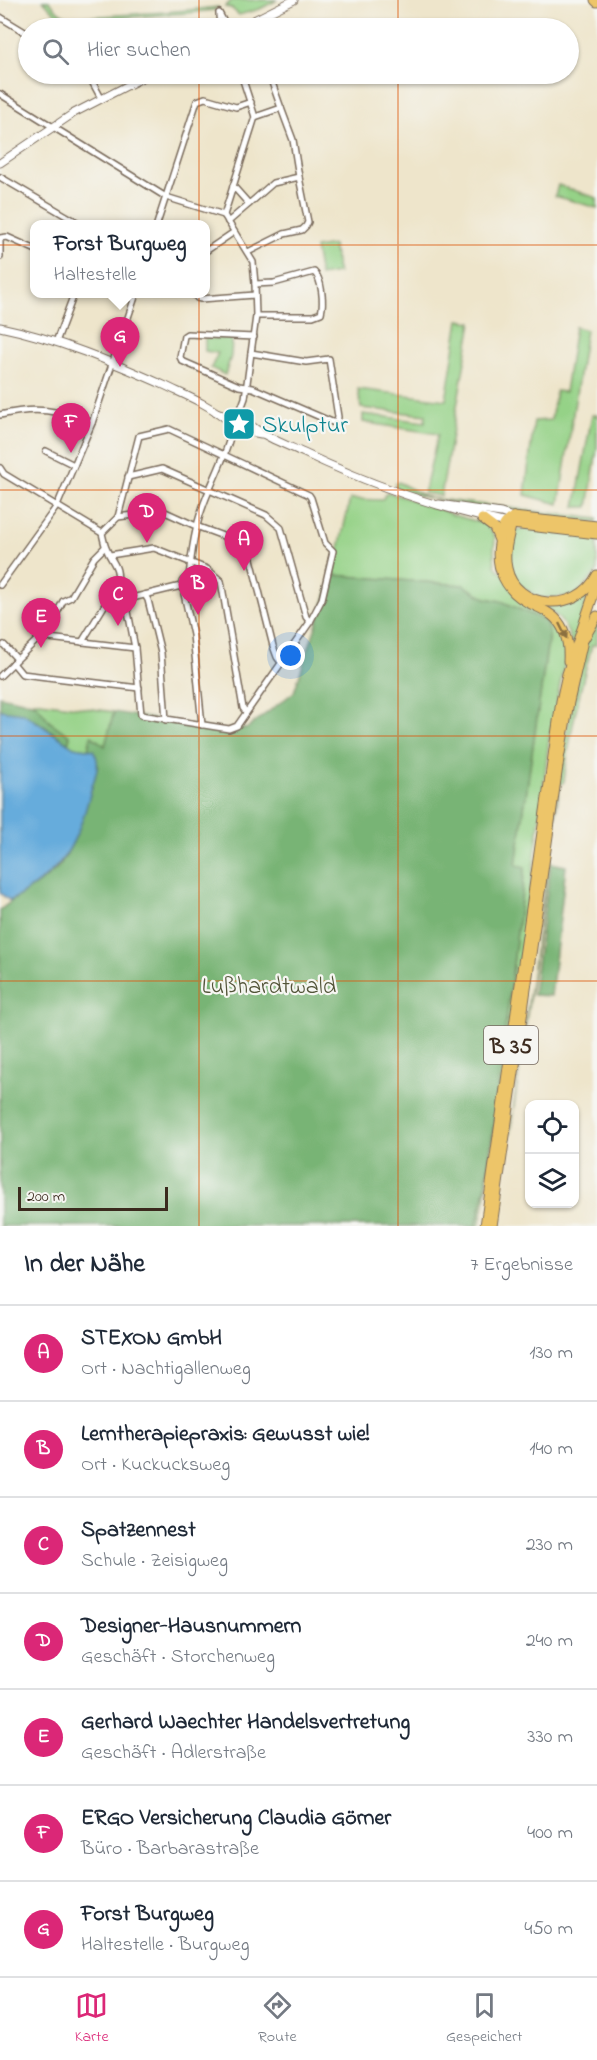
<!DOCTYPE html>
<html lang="de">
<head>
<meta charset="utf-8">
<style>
	body { margin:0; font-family:"Indie Flower",sans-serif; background:#f6f6f7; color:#1f2937 }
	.controls { position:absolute; right:18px; bottom:18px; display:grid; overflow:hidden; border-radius:12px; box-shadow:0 2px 4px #0004 }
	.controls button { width:54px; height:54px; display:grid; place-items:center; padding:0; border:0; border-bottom:2px solid #e0e1e3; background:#fff; color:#1f2937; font:30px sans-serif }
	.scale { position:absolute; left:18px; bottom:15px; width:150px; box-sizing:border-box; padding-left:6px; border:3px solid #3b2a1e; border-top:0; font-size:16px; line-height:21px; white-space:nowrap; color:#3b2a1e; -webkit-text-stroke:4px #f6f6f2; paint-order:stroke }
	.you { position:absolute; left:291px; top:656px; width:21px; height:21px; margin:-15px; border:4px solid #fff; border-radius:50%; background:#1a73e8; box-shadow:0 0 0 9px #1a73e833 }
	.badge { display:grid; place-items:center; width:39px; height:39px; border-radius:50%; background:#db2777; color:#fff; font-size:20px; font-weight:700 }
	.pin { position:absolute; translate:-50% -50px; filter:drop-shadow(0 2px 3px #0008) }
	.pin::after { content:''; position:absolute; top:32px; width:21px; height:18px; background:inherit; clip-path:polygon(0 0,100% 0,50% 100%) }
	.popup { position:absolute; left:30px; top:220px; width:180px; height:78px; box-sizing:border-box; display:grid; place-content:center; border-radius:12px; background:#fff; filter:drop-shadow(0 2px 4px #0005); font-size:20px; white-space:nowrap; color:#747a83 }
	.popup b { font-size:22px; color:#1f2937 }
	.popup::after { content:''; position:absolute; left:50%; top:100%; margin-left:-12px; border:12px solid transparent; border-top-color:#fff }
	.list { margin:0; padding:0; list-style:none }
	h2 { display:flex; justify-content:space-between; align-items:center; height:78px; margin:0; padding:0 24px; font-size:26px }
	h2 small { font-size:20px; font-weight:400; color:#747a83 }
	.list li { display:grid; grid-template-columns:39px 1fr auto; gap:18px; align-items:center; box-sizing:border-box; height:96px; padding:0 24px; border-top:2px solid #e0e1e3 }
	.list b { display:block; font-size:22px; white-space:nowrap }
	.list p { margin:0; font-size:20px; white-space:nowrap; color:#747a83 }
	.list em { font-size:20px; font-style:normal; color:#747a83 }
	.icon { flex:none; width:33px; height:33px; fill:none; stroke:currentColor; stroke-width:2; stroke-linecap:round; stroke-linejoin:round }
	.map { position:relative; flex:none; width:597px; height:1226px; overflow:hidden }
	.search { position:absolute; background:#fff; box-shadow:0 2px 4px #0004; left:18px; right:18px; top:18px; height:66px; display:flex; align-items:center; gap:15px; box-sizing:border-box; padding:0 21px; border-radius:33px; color:#747a83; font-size:22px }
	.sheet { height:750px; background:#fff }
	nav { display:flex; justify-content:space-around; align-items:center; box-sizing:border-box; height:84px; border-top:2px solid #e0e1e3; background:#fff; font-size:16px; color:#747a83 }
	nav a { display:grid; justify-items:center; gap:3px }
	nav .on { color:#db2777 }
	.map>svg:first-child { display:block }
	.green { fill:#95d287; stroke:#687e52; stroke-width:1.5 }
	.forest { fill:#78b474; stroke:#5a6f49; stroke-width:1.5 }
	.water { fill:#66acdc; stroke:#506b7d; stroke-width:1.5 }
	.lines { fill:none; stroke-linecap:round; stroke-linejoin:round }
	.minor-casing { stroke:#7a6b5b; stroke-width:8 }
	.tertiary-casing { stroke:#7a6b5b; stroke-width:9 }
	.primary-casing { stroke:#7a6b5b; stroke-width:11 }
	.trunk-casing { stroke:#7a6b5b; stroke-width:11 }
	.minor { stroke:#fff; stroke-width:5 }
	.tertiary { stroke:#fff; stroke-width:7 }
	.primary { stroke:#edc569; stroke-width:9 }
	.trunk { stroke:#edc569; stroke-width:9 }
	.oneway { fill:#8b7040 }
	.grid { fill:none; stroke:#df570d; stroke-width:1.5; stroke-opacity:0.55 }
	.labels { text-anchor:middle; stroke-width:4.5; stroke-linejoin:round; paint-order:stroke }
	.shield { fill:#f6f6f2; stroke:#73675e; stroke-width:1.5 }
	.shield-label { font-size:22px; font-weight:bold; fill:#3b2a1e }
	.culture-label { font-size:24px; fill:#0d838f; stroke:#f6f6f2; text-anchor:start }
	.park-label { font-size:24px; fill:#525438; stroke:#f6f6f2 }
</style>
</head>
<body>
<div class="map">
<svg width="597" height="1226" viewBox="0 0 597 1226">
	<rect width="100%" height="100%" fill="#f6f6f2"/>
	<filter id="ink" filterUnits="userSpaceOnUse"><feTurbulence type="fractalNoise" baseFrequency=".0167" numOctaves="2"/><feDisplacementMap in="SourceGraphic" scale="12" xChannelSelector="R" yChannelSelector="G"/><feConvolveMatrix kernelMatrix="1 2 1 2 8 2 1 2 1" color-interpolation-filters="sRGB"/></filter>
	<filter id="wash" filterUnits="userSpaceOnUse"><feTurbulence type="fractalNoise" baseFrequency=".008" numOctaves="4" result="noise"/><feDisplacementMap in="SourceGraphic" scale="24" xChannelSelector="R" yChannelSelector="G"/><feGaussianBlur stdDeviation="1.35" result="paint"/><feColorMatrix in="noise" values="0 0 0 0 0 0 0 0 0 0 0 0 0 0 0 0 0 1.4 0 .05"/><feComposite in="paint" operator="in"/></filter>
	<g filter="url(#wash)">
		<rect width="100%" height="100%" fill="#eee5cb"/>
		<!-- green -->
		<g class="green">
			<path d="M43,0H48L59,12L69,18L166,12L219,7L214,10L189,13L63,22Z"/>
			<path d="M232,0H277L260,9L239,15L231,8L225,7Z"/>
			<path d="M558,185L597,198V208L555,196Z"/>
			<path d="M333,245L338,273L320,276L315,248Z"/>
			<path d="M459,320L472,322L441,496L424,493L438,434L363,422V414L425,422L426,415L361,408L358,389L446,400Z"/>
			<path d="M575,327L586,330L559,504L525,495L534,421L551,420L556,391L565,392Z"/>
			<path d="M205,338L232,339L231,356L225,375L211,368L218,353L205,351Z"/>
			<path d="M592,415H597V449L588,507H575Z"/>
			<path d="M398,482L429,498L597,519V522C529,515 461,509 396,489L395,484Z"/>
			<path d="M387,492L437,508L453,515L486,524L495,537L494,551L495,566L560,629L566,656L549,739L537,841L485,1199L479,1226H476L486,1185L525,867L516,865L549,633L545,622L539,618L501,601L485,598L463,585L333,575L350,499L382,500Z"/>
			<path d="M508,528C506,538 502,550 503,561C504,589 538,610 564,604C574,602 581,596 589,593L572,648C564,585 486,615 505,530Z"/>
			<path d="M518,529L597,536V572L575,596L539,598L519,585L508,562L514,533Z"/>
			<path d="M597,619V645H592C580,689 569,735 564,781L560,786L558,799L510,1134L564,744L580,666L589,633Z"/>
			<path d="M33,701L114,712L105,746L92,736L88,749L74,747L68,743L70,736L50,722Z"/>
		</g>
		<!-- forest -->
		<g class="forest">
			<path d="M333,575L463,585L485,598L501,601L539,618L546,622L549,633L516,865L525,867L486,1185L476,1226H0V910C17,895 39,886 56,869C75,850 90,794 98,766L93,750L88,749L91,736L105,746L114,712L228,732L238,728L246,729L294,692Z"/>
			<path d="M0,696L36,704L50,722L70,736L68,743L38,722L0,710Z"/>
			<path d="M551,863L566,866L551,996L533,995Z"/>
		</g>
		<!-- water -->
		<path class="water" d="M0,710L23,713L74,747L93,750C102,763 95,776 91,790C77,847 62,872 10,901L0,893Z"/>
	</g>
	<g filter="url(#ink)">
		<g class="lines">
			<defs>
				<g id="minor">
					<path d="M219,13L227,28"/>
					<path d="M219,15L220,28"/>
					<path d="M0,17L28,34"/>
					<path d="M88,74L101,98"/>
					<path d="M0,94L166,197L224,215"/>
					<path d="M281,108L293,140L299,177"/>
					<path d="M255,117L281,108L269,74"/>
					<path d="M0,177L80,224"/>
					<path d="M233,186L249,204L273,183L299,177L308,222L306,226L302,230L284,234L248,252"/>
					<path d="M228,222L249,204"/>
					<path d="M157,224L197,101L205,98L236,107L251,102"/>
					<path d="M206,251L234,232"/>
					<path d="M0,257V238L7,237L34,249"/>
					<path d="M255,284L274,283L314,272C322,279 324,303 321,313L313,316H256"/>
					<path d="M195,294L197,298L201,299L255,295"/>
					<path d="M56,342L74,294"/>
					<path d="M251,353L306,362L329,359L338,417L337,422H332L253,388L239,386L182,361L180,357L184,336L187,334L254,337"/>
					<path d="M239,414L245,398L256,316L255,284L253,262L224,215L255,117L241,74"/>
					<path d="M0,415C37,406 57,410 92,423"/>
					<path d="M169,429L309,495L311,498L325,543L333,551L322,599L310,622L237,726L229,729L141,715L135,648L125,596L117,585C120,565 112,564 106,548C104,543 103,537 102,533L118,517L139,436Z"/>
					<path d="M46,451L74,465"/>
					<path d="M0,468L4,474L102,533"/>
					<path d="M128,477L162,469L266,515L281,528L306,617L310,622"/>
					<path d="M118,517L163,511L196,526L231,539L250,555L273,646L277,657L280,661"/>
					<path d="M110,555L154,548L207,569L221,581L243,708L246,712"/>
					<path d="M189,578C191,555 194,531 202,509C211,482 226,458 232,430"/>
					<circle cx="187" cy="584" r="5.5"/>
					<path d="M0,585L57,506L92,423L136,294"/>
					<path d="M185,589L184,594L193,635L202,725"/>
					<path d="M145,595L148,600L161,653L166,720"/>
					<path d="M125,596L132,598L181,586"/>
					<path d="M40,637L135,648"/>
					<path d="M82,642L117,585"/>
					<path d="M4,645L17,659"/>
					<path d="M13,663L22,674L139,688"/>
					<path d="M0,676L40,637L54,619L63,601L71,597L94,558L105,547"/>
				</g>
				<g id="tertiary">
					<path d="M238,28L294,0"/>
					<path d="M0,163L74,113L150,74"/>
					<path d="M0,327C58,339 112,362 166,386C187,396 210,405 227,420C231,424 231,427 234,431L239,433L245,431L261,434"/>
					<path d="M216,412L233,417L237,414L244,415C248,419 248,423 252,426C266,438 287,445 304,453C369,484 437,508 507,523"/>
					<path d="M439,504L501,513L513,517"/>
				</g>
				<g id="primary">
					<path d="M595,0L597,2"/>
					<path d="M513,517L597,526"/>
					<path d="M512,524L597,534"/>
				</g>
				<g id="trunk">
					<path d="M513,517C502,523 501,532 499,544C495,568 505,590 527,602C537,607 547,610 555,618C567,630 569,645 568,661"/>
					<path d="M513,517C510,533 503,551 507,568C515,609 577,615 597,575"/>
					<path d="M482,519L494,528L499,540"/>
					<path d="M584,639L597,616"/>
					<path d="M485,1226L561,701L567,674L597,584"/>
					<path d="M492,1226L559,759L569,702L582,645"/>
				</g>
			</defs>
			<!-- minor casing -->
			<use href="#minor" class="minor-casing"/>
			<!-- tertiary casing -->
			<use href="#tertiary" class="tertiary-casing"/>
			<!-- primary casing -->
			<use href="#primary" class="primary-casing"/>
			<!-- trunk casing -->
			<use href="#trunk" class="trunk-casing"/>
			<!-- minor -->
			<use href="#minor" class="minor"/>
			<!-- tertiary -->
			<use href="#tertiary" class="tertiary"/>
			<!-- primary -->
			<use href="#primary" class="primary"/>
			<!-- trunk -->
			<use href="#trunk" class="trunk"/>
		</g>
		<!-- one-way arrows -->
		<defs><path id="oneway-solid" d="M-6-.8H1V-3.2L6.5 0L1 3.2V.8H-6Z" transform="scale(1.5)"/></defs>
		<use class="oneway" href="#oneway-solid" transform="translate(563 631) rotate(64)"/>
	</g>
	<!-- grid -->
	<path class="grid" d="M199,0V28M398,0V28M199,74V1226M398,74V1226M0,245H597M0,490H597M0,736H597M0,981H597"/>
	<!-- icons -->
	<defs>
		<symbol id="sight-square" viewBox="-11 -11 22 22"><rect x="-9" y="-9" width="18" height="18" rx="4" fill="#0f9aa8" stroke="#f6f6f2"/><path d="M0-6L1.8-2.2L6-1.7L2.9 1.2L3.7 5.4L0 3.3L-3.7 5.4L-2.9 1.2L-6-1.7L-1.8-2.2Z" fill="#fff"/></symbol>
	</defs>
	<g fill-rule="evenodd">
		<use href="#sight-square" x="220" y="405" width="38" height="38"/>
	</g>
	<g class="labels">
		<!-- shield labels -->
		<rect class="shield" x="484" y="1026" width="54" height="38" rx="4.5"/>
		<g class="shield-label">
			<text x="511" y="1053">B 35</text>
		</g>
		<!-- culture labels -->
		<g class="culture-label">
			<text x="262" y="432">Skulptur</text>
		</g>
		<!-- park labels -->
		<g class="park-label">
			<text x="269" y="993">Lußhardtwald</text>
		</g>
	</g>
</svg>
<div class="controls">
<button><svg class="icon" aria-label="locate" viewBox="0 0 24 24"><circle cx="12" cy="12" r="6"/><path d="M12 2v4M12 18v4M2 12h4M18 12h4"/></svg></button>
<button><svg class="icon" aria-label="layers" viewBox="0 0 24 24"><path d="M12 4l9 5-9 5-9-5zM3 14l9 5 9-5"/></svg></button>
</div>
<div class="scale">200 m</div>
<div class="you"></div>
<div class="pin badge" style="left:244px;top:571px">A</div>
<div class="pin badge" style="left:198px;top:615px">B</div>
<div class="pin badge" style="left:118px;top:626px">C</div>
<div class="pin badge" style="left:147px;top:543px">D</div>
<div class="pin badge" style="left:41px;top:648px">E</div>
<div class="pin badge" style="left:71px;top:453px">F</div>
<div class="pin badge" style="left:120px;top:367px">G</div>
<div class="popup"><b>Forst Burgweg</b>Haltestelle</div>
<div class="search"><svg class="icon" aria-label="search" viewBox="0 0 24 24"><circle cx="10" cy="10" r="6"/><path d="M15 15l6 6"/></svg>Hier suchen</div>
</div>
<section class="sheet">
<h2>In der Nähe<small>7 Ergebnisse</small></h2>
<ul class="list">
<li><span class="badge">A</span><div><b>STEXON GmbH</b><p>Ort · Nachtigallenweg</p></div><em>130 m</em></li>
<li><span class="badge">B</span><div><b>Lerntherapiepraxis: Gewusst wie!</b><p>Ort · Kuckucksweg</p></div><em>140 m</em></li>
<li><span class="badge">C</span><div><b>Spatzennest</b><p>Schule · Zeisigweg</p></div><em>230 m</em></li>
<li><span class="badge">D</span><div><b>Designer-Hausnummern</b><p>Geschäft · Storchenweg</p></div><em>240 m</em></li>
<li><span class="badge">E</span><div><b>Gerhard Waechter Handelsvertretung</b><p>Geschäft · Adlerstraße</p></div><em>330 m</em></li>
<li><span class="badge">F</span><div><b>ERGO Versicherung Claudia Görner</b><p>Büro · Barbarastraße</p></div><em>400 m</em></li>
<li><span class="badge">G</span><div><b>Forst Burgweg</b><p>Haltestelle · Burgweg</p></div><em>450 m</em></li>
</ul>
</section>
<nav>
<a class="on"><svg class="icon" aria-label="map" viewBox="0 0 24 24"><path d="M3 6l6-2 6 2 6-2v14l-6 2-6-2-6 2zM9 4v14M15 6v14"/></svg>Karte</a>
<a><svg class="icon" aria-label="directions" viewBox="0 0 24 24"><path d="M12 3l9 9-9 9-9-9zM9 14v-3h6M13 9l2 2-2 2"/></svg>Route</a>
<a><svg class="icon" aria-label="saved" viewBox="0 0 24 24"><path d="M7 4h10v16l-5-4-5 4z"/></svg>Gespeichert</a>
</nav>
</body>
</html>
